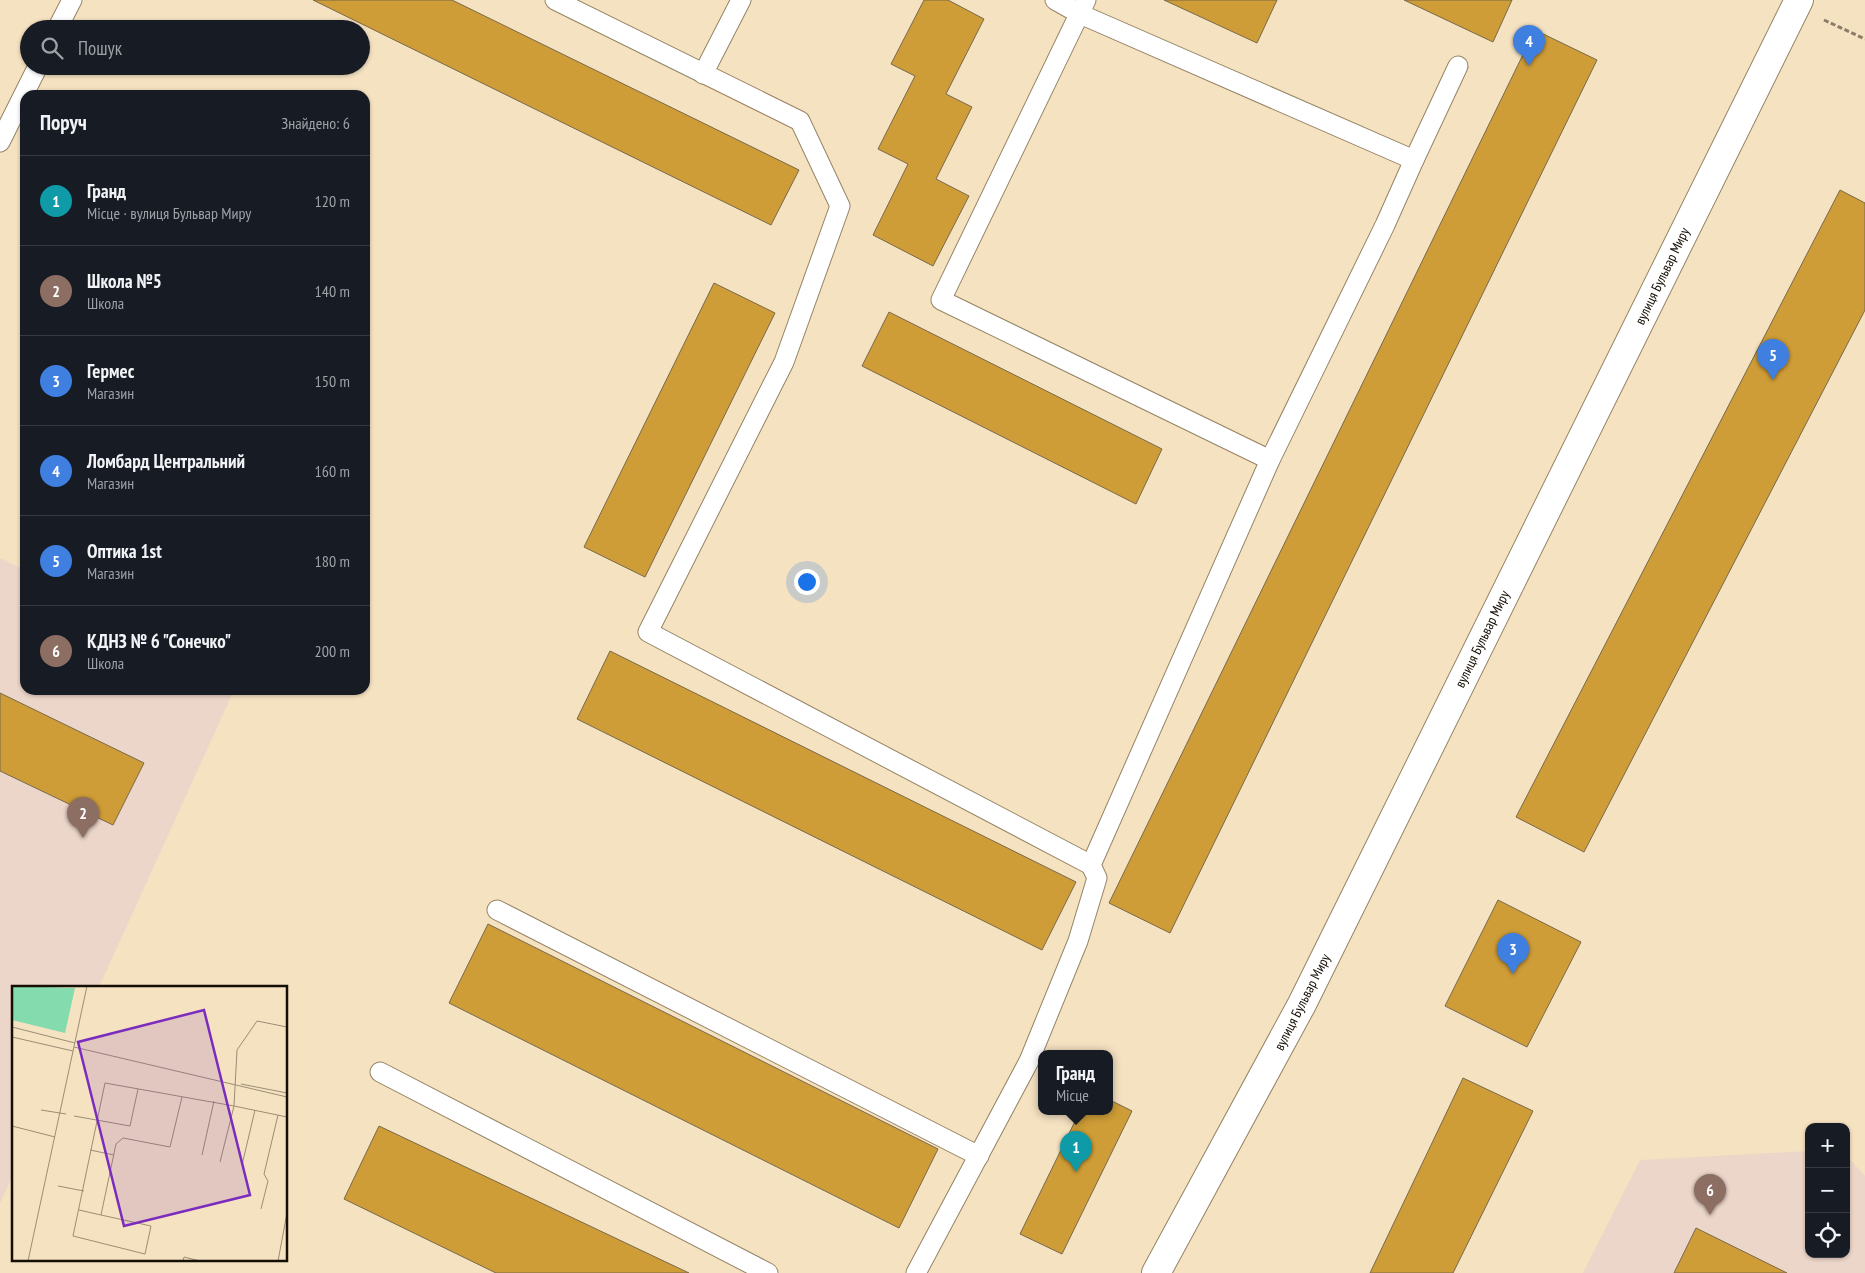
<!DOCTYPE html>
<html lang="uk">
<head>
<meta charset="utf-8">
<style>
	body { margin:0; font-family:"PT Sans Narrow",sans-serif; background:#242831; color:#f1f3f6 }
	.controls { position:absolute; right:15px; bottom:15px; display:grid; overflow:hidden; border-radius:10px; box-shadow:0 1px 4px #0004 }
	.controls button { width:45px; height:45px; display:grid; place-items:center; padding:0; border:0; border-bottom:1px solid #363941; background:#171b24; color:#f1f3f6; font:25px sans-serif }
	.you { position:absolute; left:806px; top:581px; width:18px; height:18px; margin:-12px; border:4px solid #fff; border-radius:50%; background:#1a73e8; box-shadow:0 0 0 8px #1a73e833 }
	.badge { display:grid; place-items:center; width:32px; height:32px; border-radius:50%; background:#bb377c; color:#fff; font-size:16px; font-weight:700 }
	.pin { position:absolute; translate:-50% -41px; filter:drop-shadow(0 1px 2px #0008) }
	.pin::after { content:''; position:absolute; top:26px; width:18px; height:15px; background:inherit; clip-path:polygon(0 0,100% 0,50% 100%) }
	.popup { position:absolute; left:1038px; top:1050px; width:75px; height:65px; box-sizing:border-box; display:grid; place-content:center; border-radius:10px; background:#171b24; filter:drop-shadow(0 1px 4px #0005); font-size:16px; white-space:nowrap; color:#9ea1a6 }
	.popup b { font-size:19px; color:#f1f3f6 }
	.popup::after { content:''; position:absolute; left:50%; top:100%; margin-left:-10px; border:10px solid transparent; border-top-color:#171b24 }
	.list { margin:0; padding:0; list-style:none }
	h2 { display:flex; justify-content:space-between; align-items:center; height:65px; margin:0; padding:0 20px; font-size:21px }
	h2 small { font-size:16px; font-weight:400; color:#9ea1a6 }
	.list li { display:grid; grid-template-columns:32px 1fr auto; gap:15px; align-items:center; box-sizing:border-box; height:90px; padding:0 20px; border-top:1px solid #363941 }
	.list b { display:block; font-size:19px; white-space:nowrap }
	.list p { margin:0; font-size:16px; white-space:nowrap; color:#9ea1a6 }
	.list em { font-size:16px; font-style:normal; color:#9ea1a6 }
	.icon { flex:none; width:28px; height:28px; fill:none; stroke:currentColor; stroke-width:2; stroke-linecap:round; stroke-linejoin:round }
	.map { position:relative; flex:none; width:1865px; height:1273px; overflow:hidden }
	.search { position:absolute; background:#171b24; box-shadow:0 1px 4px #0004; left:20px; top:20px; width:350px; height:55px; display:flex; align-items:center; gap:12px; box-sizing:border-box; padding:0 18px; border-radius:28px; color:#9ea1a6; font-size:19px }
	.panel { position:absolute; background:#171b24; box-shadow:0 1px 4px #0004; left:20px; top:90px; width:350px; height:605px; border-radius:15px }
	.map>svg:first-child { display:block }
	.education { fill:#ecd5c9 }
	.building { fill:#cf9d37; stroke:#79684b }
	.lines { fill:none; stroke-linecap:round; stroke-linejoin:round }
	.service-casing { stroke:#958466; stroke-width:21 }
	.tertiary-casing { stroke:#958466; stroke-width:30 }
	.path { stroke:#8a7d67; stroke-width:3; stroke-dasharray:5 2.5; stroke-linecap:butt }
	.service { stroke:#fff; stroke-width:19 }
	.tertiary { stroke:#fff; stroke-width:28 }
	.labels { text-anchor:middle; stroke-width:5; stroke-linejoin:round; paint-order:stroke }
	.street-label { font-size:14px; fill:#150e04; stroke:#fff }
	.inset-road { fill:none; stroke:#9b8d75; stroke-width:1 }
	.view { fill:#7b2cbf; fill-opacity:0.15; stroke:#7b2cbf; stroke-width:2.5 }
	.inset-edge { fill:none; stroke:#150e04; stroke-width:2.5 }
</style>
</head>
<body>
<div class="map">
<svg width="1865" height="1273" viewBox="0 0 1865 1273">
	<rect width="100%" height="100%" fill="#f5e2c1"/>
	<!-- education -->
	<g class="education">
		<path d="M0,558L25,570V690H234L99,987H14V1173L0,1203Z"/>
		<path d="M1809,1151V1254H1846V1155L1865,1176V1273H1583L1640,1160Z"/>
	</g>
	<!-- building -->
	<g class="building">
		<path d="M313,0H452L799,170L771,225Z"/>
		<path d="M924,0H948L984,19L946,94L972,107L936,179L969,196L933,266L873,235L908,164L878,149L915,76L891,64Z"/>
		<path d="M1164,0H1277L1257,43Z"/>
		<path d="M1404,0H1512L1493,42Z"/>
		<path d="M1535,30L1597,60L1170,933L1109,903Z"/>
		<path d="M1840,190L1865,203V310L1584,852L1516,817Z"/>
		<path d="M714,283L775,313L645,577L584,547Z"/>
		<path d="M889,312L1162,449L1136,504L862,366Z"/>
		<path d="M610,651L1076,882L1042,950L577,719Z"/>
		<path d="M0,693L144,763L113,825L0,771Z"/>
		<path d="M1498,900L1581,942L1527,1047L1445,1006Z"/>
		<path d="M488,924L938,1149L899,1228L449,1003Z"/>
		<path d="M1463,1078L1533,1111L1453,1273H1370Z"/>
		<path d="M1110,1100L1132,1111L1062,1254L1020,1234L1080,1111H1110Z"/>
		<path d="M379,1126L689,1273H496L344,1199Z"/>
		<path d="M1696,1228L1787,1273H1674Z"/>
	</g>
	<g class="lines">
		<defs>
			<g id="service">
				<path d="M555,0L800,121L840,206L784,362L648,632L1091,865"/>
				<path d="M1086,0L941,300L1270,460"/>
				<path d="M57,29L72,0"/>
				<path d="M703,74L741,0"/>
				<path d="M0,142L38,66"/>
				<path d="M1414,160L1458,66"/>
				<path d="M497,910L979,1156"/>
				<path d="M380,1072L768,1273"/>
				<path d="M916,1273L1029,1061L1078,941L1097,878L1091,865L1270,460L1385,225L1414,160L1080,14L1055,0"/>
			</g>
			<path id="tertiary" d="M1156,1273L1302,1004L1799,0"/>
		</defs>
		<!-- service casing -->
		<use href="#service" class="service-casing"/>
		<!-- tertiary casing -->
		<use href="#tertiary" class="tertiary-casing"/>
		<!-- path -->
		<path class="path" d="M1824,20L1865,39"/>
		<!-- service -->
		<use href="#service" class="service"/>
		<!-- tertiary -->
		<use href="#tertiary" class="tertiary"/>
	</g>
	<g class="labels">
		<!-- street labels -->
		<g class="street-label">
			<text transform="translate(1662 276) rotate(-64)" y="5">вулиця Бульвар Миру</text>
			<text transform="translate(1482 639) rotate(-64)" y="5">вулиця Бульвар Миру</text>
			<text transform="translate(1302 1002) rotate(-63)" y="5">вулиця Бульвар Миру</text>
		</g>
	</g>
	<!-- overview -->
	<g transform="translate(12 986)">
		<rect width="275" height="275" fill="#f5e2c1"/>
		<path d="M0,0L63,2L53,47L0,34Z" fill="#84dbad"/>
		<path class="inset-road" d="M0,41L63,57M275,41L245,35L225,64L222,120L275,131M0,51L61,65M62,61L275,111M229,98L275,107M29,124L54,128M62,130L118,140L126,103M0,140L43,151M78,164L102,169M190,169L202,115M230,179L243,124M46,200L72,205M249,223L256,195L252,188L266,129M67,224L89,229L104,158L111,152L158,161L170,111M89,229L139,240L133,268L61,250L93,97L222,120L208,176M16,275L75,0M171,275L172,271L188,275M266,275L275,227"/>
		<path class="view" d="M192,24L238,209L112,240L66,56Z"/>
		<rect width="275" height="275" class="inset-edge"/>
	</g>
</svg>
<div class="controls">
<button>+</button>
<button>−</button>
<button><svg class="icon" aria-label="locate" viewBox="0 0 24 24"><circle cx="12" cy="12" r="6"/><path d="M12 2v4M12 18v4M2 12h4M18 12h4"/></svg></button>
</div>
<div class="you"></div>
<div class="pin badge" style="left:1076px;top:1172px;background:#0f9aa8">1</div>
<div class="popup"><b>Гранд</b>Місце</div>
<div class="pin badge" style="left:83px;top:838px;background:#8d6e63">2</div>
<div class="pin badge" style="left:1513px;top:974px;background:#3f7fe0">3</div>
<div class="pin badge" style="left:1529px;top:66px;background:#3f7fe0">4</div>
<div class="pin badge" style="left:1773px;top:380px;background:#3f7fe0">5</div>
<div class="pin badge" style="left:1710px;top:1215px;background:#8d6e63">6</div>
<div class="search"><svg class="icon" aria-label="search" viewBox="0 0 24 24"><circle cx="10" cy="10" r="6"/><path d="M15 15l6 6"/></svg>Пошук</div>
<section class="panel">
<h2>Поруч<small>Знайдено: 6</small></h2>
<ul class="list">
<li><span class="badge" style="background:#0f9aa8">1</span><div><b>Гранд</b><p>Місце · вулиця Бульвар Миру</p></div><em>120 m</em></li>
<li><span class="badge" style="background:#8d6e63">2</span><div><b>Школа №5</b><p>Школа</p></div><em>140 m</em></li>
<li><span class="badge" style="background:#3f7fe0">3</span><div><b>Гермес</b><p>Магазин</p></div><em>150 m</em></li>
<li><span class="badge" style="background:#3f7fe0">4</span><div><b>Ломбард Центральний</b><p>Магазин</p></div><em>160 m</em></li>
<li><span class="badge" style="background:#3f7fe0">5</span><div><b>Оптика 1st</b><p>Магазин</p></div><em>180 m</em></li>
<li><span class="badge" style="background:#8d6e63">6</span><div><b>КДНЗ № 6 &quot;Сонечко&quot;</b><p>Школа</p></div><em>200 m</em></li>
</ul>
</section>
</div>
</body>
</html>
